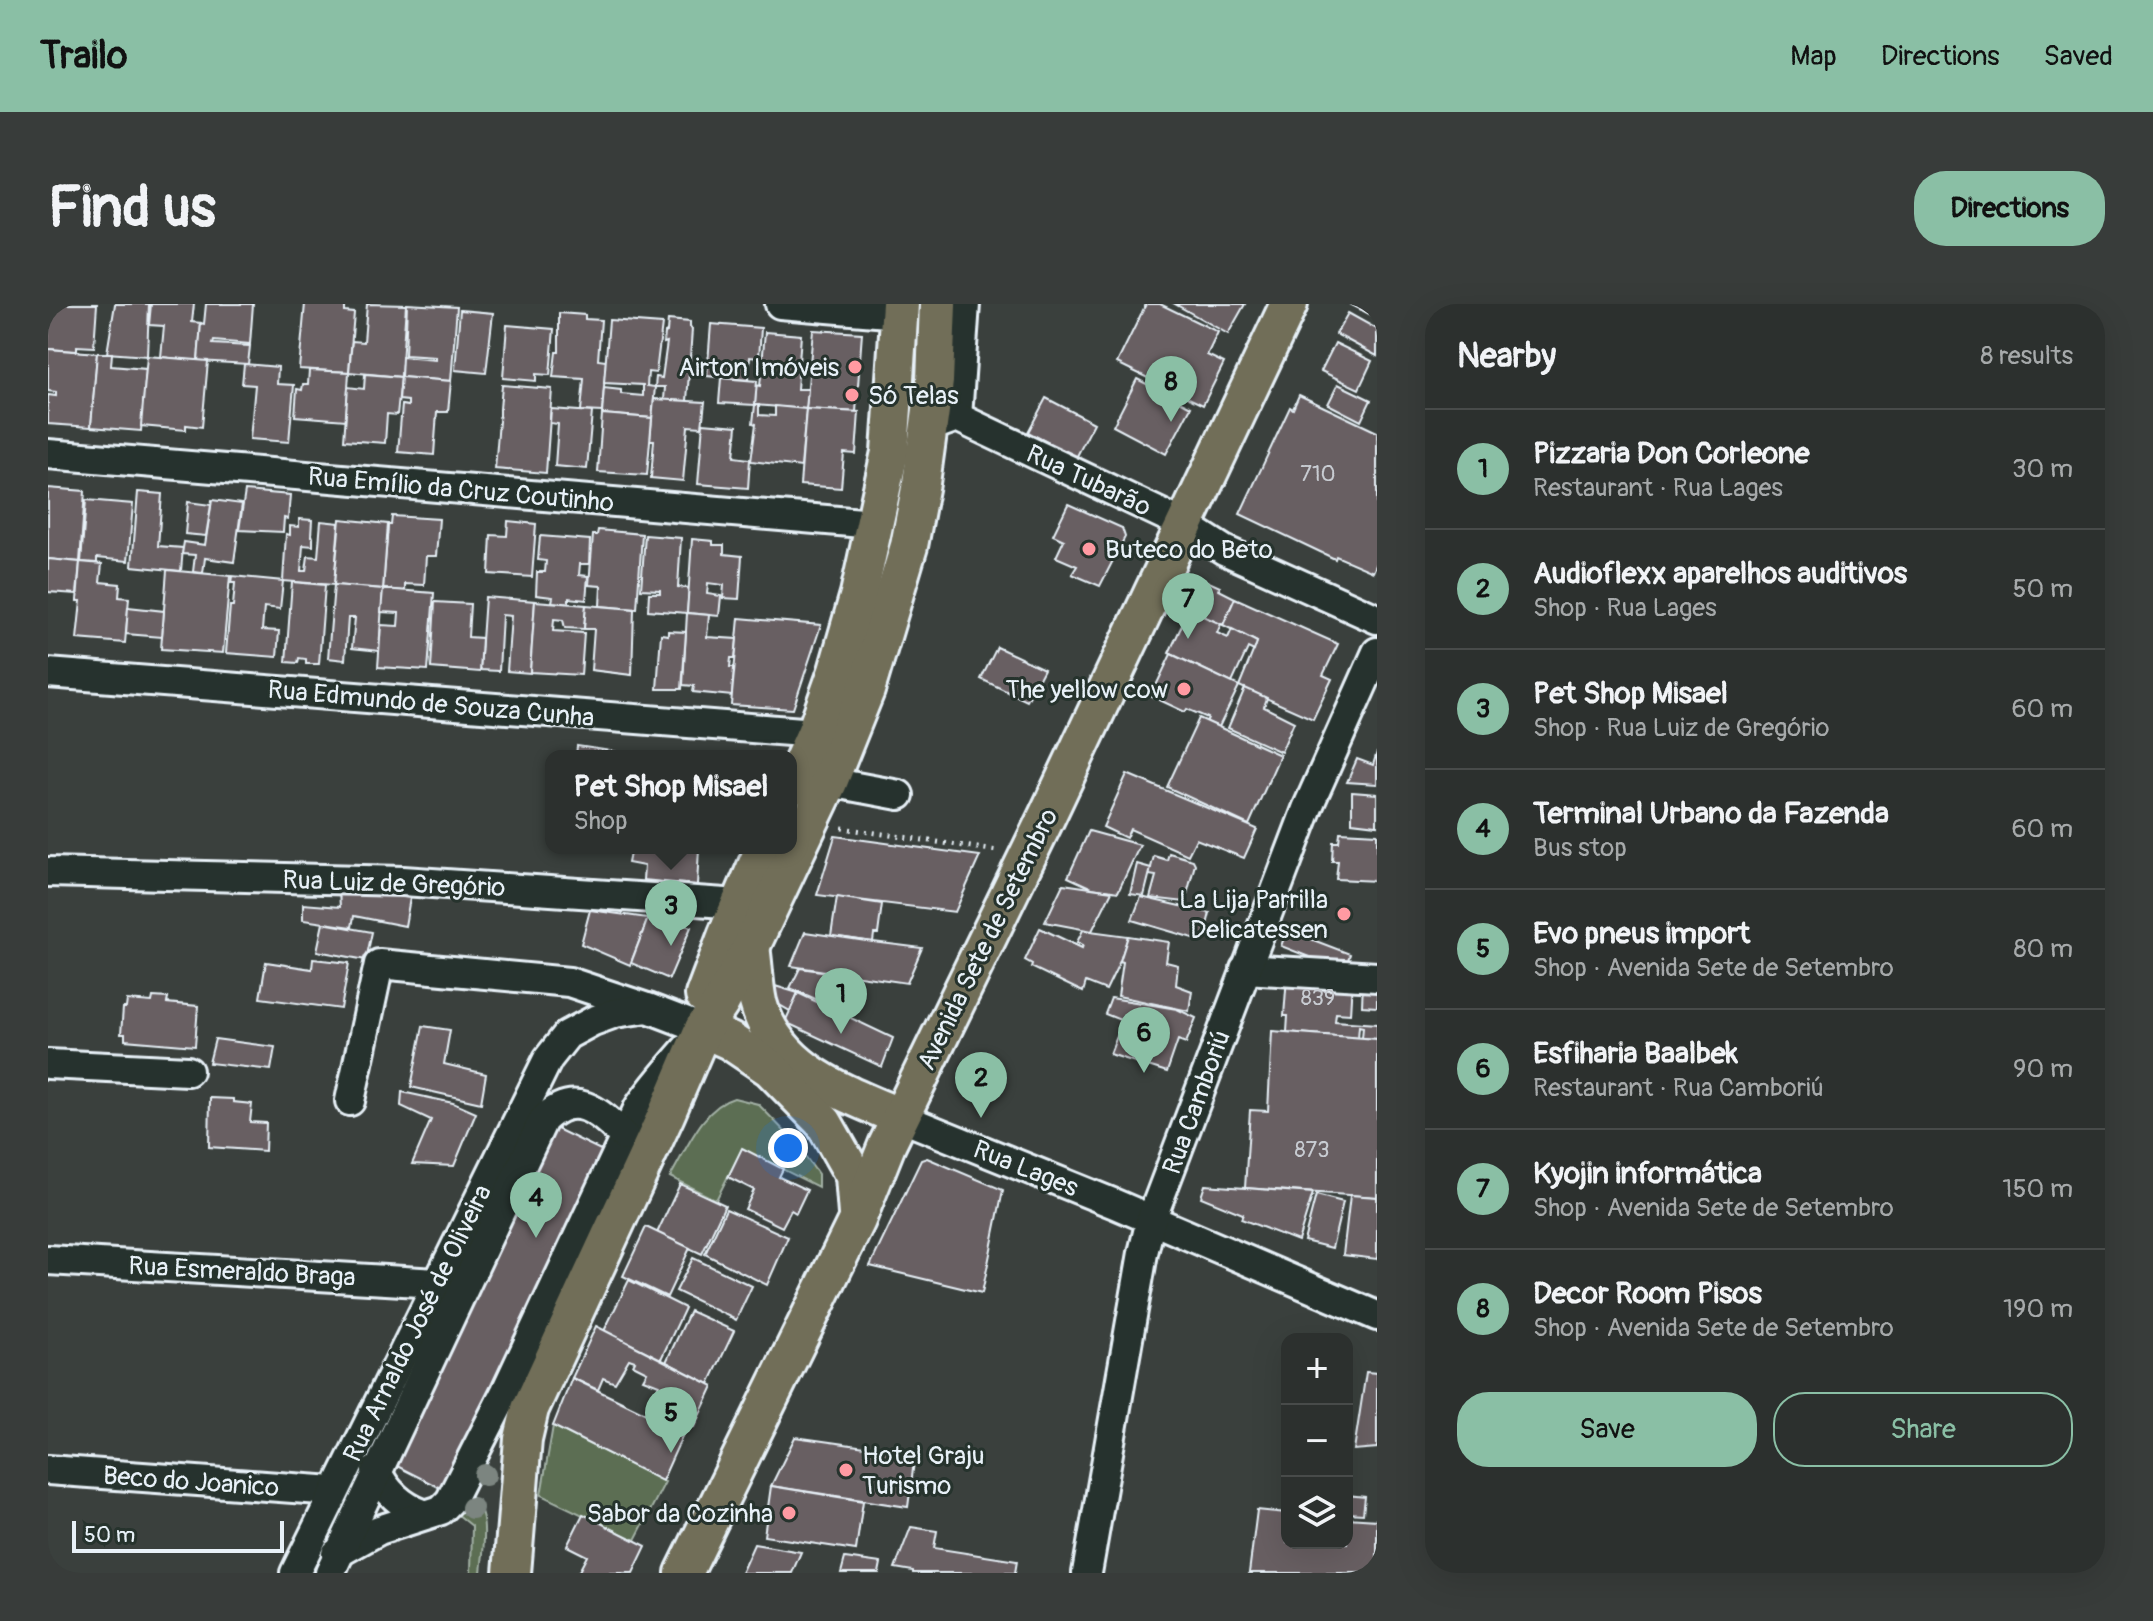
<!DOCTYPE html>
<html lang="en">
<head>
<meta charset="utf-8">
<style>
	body { margin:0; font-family:Pangolin,sans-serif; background:#383c3a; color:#f1f3f6 }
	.controls { position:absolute; right:24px; bottom:24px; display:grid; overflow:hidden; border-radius:16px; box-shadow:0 8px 32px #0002 }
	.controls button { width:72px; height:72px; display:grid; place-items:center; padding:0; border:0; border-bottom:2px solid #484b4a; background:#2c302e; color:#f1f3f6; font:40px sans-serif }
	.scale { position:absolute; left:24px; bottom:20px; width:212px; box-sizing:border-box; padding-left:8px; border:4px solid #e8f1f8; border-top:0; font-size:22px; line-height:28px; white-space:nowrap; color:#e8f1f8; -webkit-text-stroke:6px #26332d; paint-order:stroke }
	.you { position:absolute; left:740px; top:844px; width:28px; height:28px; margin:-20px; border:6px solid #fff; border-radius:50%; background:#1a73e8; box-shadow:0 0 0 12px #1a73e833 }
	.badge { display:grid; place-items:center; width:52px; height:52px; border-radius:50%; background:#8abfa5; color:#111; font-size:26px; font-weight:700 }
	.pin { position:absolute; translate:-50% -66px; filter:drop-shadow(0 2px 4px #0008) }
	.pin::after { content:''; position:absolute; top:42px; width:28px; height:24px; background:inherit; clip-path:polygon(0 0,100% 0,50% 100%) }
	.popup { position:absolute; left:497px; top:446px; width:252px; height:104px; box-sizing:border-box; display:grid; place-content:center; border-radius:16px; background:#2c302e; filter:drop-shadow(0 2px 6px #0005); font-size:26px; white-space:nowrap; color:#a6a9aa }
	.popup b { font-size:30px; color:#f1f3f6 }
	.popup::after { content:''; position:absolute; left:50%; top:100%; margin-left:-16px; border:16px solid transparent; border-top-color:#2c302e }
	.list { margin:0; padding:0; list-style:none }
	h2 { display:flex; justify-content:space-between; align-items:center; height:104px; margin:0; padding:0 32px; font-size:34px }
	h2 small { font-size:26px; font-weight:400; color:#a6a9aa }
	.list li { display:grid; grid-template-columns:52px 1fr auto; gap:24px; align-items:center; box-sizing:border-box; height:120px; padding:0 32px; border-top:2px solid #484b4a }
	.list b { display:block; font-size:30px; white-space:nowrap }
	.list p { margin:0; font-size:26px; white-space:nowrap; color:#a6a9aa }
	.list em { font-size:26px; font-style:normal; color:#a6a9aa }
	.actions { display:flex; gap:16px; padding:24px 32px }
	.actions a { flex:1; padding:18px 0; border:2px solid #8abfa5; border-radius:32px; text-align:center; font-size:28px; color:#8abfa5 }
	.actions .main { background:#8abfa5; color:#111 }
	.icon { flex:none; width:44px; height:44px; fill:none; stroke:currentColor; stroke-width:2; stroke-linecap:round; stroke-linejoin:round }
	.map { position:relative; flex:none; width:1329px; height:1269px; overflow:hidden; border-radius:32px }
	header { display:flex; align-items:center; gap:48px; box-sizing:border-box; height:112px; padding:0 40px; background:#8abfa5; color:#111 }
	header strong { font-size:38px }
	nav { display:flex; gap:44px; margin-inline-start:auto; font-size:28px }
	.intro { display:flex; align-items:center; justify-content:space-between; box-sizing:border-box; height:192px; padding:0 48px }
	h1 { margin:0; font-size:56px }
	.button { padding:20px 36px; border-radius:32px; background:#8abfa5; color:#111; font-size:28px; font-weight:700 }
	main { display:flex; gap:48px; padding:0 48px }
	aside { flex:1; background:#2c302e; border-radius:32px; box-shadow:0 8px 32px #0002 }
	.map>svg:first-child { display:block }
	.green { fill:#5c6e52; stroke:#a2b0a5; stroke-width:2 }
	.building { fill:#685e62; stroke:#e8f1f8; stroke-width:2 }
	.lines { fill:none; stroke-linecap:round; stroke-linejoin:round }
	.minor-casing { stroke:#e8f1f8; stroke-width:34 }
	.major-casing { stroke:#e8f1f8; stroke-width:42 }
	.path { stroke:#e8f1f8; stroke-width:5; stroke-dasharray:2 6; stroke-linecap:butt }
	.minor { stroke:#26332d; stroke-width:28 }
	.major { stroke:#716e59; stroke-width:36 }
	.tree { fill:#7b8580 }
	.poi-dot { fill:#ff9aa2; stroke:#26332d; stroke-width:3 }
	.labels { text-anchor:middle; stroke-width:6; stroke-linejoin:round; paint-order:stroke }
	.number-label { font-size:22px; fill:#c8ccd2 }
	.poi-label { font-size:26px; fill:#e8f1f8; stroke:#26332d; text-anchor:end }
	.street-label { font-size:26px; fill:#e8f1f8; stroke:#26332d }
</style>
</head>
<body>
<header>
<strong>Trailo</strong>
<nav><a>Map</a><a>Directions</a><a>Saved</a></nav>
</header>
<div class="intro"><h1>Find us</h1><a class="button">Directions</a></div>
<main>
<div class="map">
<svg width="1329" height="1269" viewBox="0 0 1329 1269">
	<rect width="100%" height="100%" fill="#3a403d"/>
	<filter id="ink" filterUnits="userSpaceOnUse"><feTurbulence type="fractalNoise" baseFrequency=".0125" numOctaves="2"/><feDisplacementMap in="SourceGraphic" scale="16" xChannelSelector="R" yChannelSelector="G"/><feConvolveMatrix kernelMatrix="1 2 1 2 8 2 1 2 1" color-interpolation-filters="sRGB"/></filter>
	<g filter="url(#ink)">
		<!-- green -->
		<g class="green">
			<path d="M686,794L710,800L746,837L770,870V883L694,845L668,896L622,873C638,847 654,803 686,794Z"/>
			<path d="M505,1122L617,1178L587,1236L493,1191Z"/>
			<path d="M419,1190C444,1204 435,1244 433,1269H423L424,1222L409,1210Z"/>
		</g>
		<!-- building -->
		<g class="building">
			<path d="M1,0H49L46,43L29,42V47L0,45Z"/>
			<path d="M67,0H101L99,52L59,49Z"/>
			<path d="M103,0H146L144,18L153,19L150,57L113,53L116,22L101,21Z"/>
			<path d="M158,0H205L202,40L166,37L165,40L202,42L200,60L150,57L153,19L156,20Z"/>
			<path d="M257,0H297V8L306,9L301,68L251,65Z"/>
			<path d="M319,0L358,1L353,73L301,68L304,37L316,38Z"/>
			<path d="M359,0L409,3L403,77L353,73L354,53L387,56V53L357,51Z"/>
			<path d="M1098,0H1112L1170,28L1159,51L1176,59L1155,101L1069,59Z"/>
			<path d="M1127,0H1197L1180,30Z"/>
			<path d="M1302,0H1329V14Z"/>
			<path d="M412,6L445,9L438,69L407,66Z"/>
			<path d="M511,9L537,11V15L553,16L550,56L558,57L554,108L533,107L536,75L505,73L508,48H511Z"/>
			<path d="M1300,9L1329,25V52L1288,30Z"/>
			<path d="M561,16L614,20L608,69L600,68L599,82L607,83L604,114L554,110L556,84L573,86V90L595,92V81L556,79Z"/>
			<path d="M620,16L642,18V24L644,25L639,97L616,96L617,83H607L608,73L614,74L619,38L616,39L617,29L619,28Z"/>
			<path d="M663,20L713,24L711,54L702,53L700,76L659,72Z"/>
			<path d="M459,21L506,25L502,71L488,70V77L455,74Z"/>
			<path d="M765,26L814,29L808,108L758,105Z"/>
			<path d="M717,28L753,31L749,85H760L758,105L707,101L708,81L712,82Z"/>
			<path d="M1287,39L1324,57L1311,85L1273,67Z"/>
			<path d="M0,45L49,49L43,123L0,120V91L8,92V88L0,87Z"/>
			<path d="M49,49H64L63,62L98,65L93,127L43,123Z"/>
			<path d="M99,52L160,57L154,123L138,121V126L93,122Z"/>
			<path d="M196,60L230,63L229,80L246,81L241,138L202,135L207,81L194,80Z"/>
			<path d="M261,66L301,68L298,116L247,112L249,85L254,86L255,80H260Z"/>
			<path d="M317,70L353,73L349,111L339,110L337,139L296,136L300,83L316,85Z"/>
			<path d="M353,73L403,77L400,108H389L386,151L350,148L354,101L360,102V97L351,96Z"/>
			<path d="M673,74L709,77L707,101L671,99Z"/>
			<path d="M1089,75L1143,103L1118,150L1065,122Z"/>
			<path d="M1290,80L1323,96L1313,117L1280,100Z"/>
			<path d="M454,81L504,85L498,169L447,165Z"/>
			<path d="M1251,91L1329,128V259L1325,268L1288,252L1287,255L1192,210L1242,103L1245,105Z"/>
			<path d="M998,94L1046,119L1028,154L980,128Z"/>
			<path d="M606,95L657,98L654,123L640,122L635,177L603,174L606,136H602Z"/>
			<path d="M707,101H711V111L727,112V102L758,105L753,163L703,157L708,120L705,119Z"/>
			<path d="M503,105L544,108L539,165L507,162L510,120L502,119Z"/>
			<path d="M758,105L811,108L808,150L796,149L793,184L752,181Z"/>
			<path d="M554,110L604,114L599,171L550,168Z"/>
			<path d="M655,119L689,122L686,153L702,155L700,184L650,180Z"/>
			<path d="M0,184L37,187L32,258L0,255Z"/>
			<path d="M197,187L242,191L240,215L236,214L235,228L191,226Z"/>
			<path d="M90,188L114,190L110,242L135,244L133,267L84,262Z"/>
			<path d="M38,196L85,200L80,257L49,254V259L33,258Z"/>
			<path d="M164,196L194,200L186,258L157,254L155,269L145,268L147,251L134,250L136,238L157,241Z"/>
			<path d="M140,198L163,201L158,232L137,230Z"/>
			<path d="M1020,200L1074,224L1077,233L1052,282L1024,270L1029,262L1008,253L1016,236L1005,231Z"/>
			<path d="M344,212L391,215L388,252H378L376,281L357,280V287L335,285L340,221H343Z"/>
			<path d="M251,215L264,216L263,232L265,233V242L255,241L253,267H258L260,252L270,253L273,217L291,219L286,281L235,277L238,230L242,231V222L251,223Z"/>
			<path d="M292,215L340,220L335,285L286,281Z"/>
			<path d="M460,217L488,220L484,273L441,270L443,231L459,232Z"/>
			<path d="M550,226L594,230L589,305L552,302L553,282L541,281L545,231H549Z"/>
			<path d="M597,231L633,234L630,283L641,284L639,309L600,306L601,289H612V286L593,285Z"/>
			<path d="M492,232L542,236L541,260H532L531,271L540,272L538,296L521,294V300L504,298L505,293L488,291L489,268H497L498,257L490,256Z"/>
			<path d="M644,235L665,237V241H676V250L694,252L691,295L675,294L676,281L660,279L659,290L673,292L671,312L639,309Z"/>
			<path d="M0,255L32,258L29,290L0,288Z"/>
			<path d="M32,258L54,260L52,278L72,280L71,293L81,294L77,339L29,335L33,297H29Z"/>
			<path d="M119,266L182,272L175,349L113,345Z"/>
			<path d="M184,272L235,277L232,305L216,303L214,326L231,327L229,353L178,349L182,302H185L187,279H183Z"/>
			<path d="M1152,274L1172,283L1171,286L1187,294L1175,321L1137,304Z"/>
			<path d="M244,278L277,281L271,360H258V355L251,354L250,359L238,358Z"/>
			<path d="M286,281L335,285L331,347L304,344L307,314H300L297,356L280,354Z"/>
			<path d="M335,285L386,289L380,366L330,363L333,321L350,322L351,309L333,308Z"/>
			<path d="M437,293L487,297L482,369L459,367L463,312L454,311L451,367L432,366Z"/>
			<path d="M1187,294L1290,340L1275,371L1284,375L1265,415L1191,382L1209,338L1175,321Z"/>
			<path d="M487,297L538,301L536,325L517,324L515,316L506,315L505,327L536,329L533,371L482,368Z"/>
			<path d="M387,298L422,300L420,333L434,334L432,368L383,364Z"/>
			<path d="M538,301L586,305L584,371L543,366L546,325H536Z"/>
			<path d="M80,303L116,307L114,333L78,330Z"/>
			<path d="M1141,306L1173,320L1169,329L1180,334L1184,325L1209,338L1206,347L1200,344L1184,379L1121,349Z"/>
			<path d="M639,309L661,311L659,333L689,335L687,354H683L682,363H686L684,392L645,388L646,382L635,381Z"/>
			<path d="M691,314L773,321L745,405L683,401Z"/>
			<path d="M620,327L638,328L634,385H609L613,330L620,331Z"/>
			<path d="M949,343L996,365L979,397L933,375Z"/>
			<path d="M1123,350L1191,382L1171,423L1158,418L1160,414L1139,405L1137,408L1103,392Z"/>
			<path d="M1197,384L1219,394L1216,403L1246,418L1233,448L1180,424Z"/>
			<path d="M1151,414L1232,451L1201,521L1119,483Z"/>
			<path d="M529,442L577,449V452H528Z"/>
			<path d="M1329,448V480L1299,478L1309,455L1325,461Z"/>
			<path d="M1079,470L1209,525L1196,554L1148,535L1140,551L1082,525L1078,534L1055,523Z"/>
			<path d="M1304,488L1329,490V521L1304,518Z"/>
			<path d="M1041,527L1092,541L1070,588L1044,584L1020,573Z"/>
			<path d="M1292,528L1329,530V577L1288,575L1290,557H1284L1285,538H1291Z"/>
			<path d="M787,532L932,552L907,608L769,591Z"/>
			<path d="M583,544H651L649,581L595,576L596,562L580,559Z"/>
			<path d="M1121,549L1145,556L1147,560L1137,598L1102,594L1108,572L1101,571L1106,552L1119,556Z"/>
			<path d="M1089,560L1103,564L1096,592L1082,590Z"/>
			<path d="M1015,580L1064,587L1044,627L997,618Z"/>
			<path d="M291,586L321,587L362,594L357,622L306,612L304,623L255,616V600L292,603Z"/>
			<path d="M789,593L834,600L830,630H826L825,638L783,632Z"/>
			<path d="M1093,593L1162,609L1155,637L1084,616Z"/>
			<path d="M542,606L600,614L582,661L533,640Z"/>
			<path d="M602,609L643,623L621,675L583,659Z"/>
			<path d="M275,619L324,628L318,656L269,647Z"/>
			<path d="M992,624L1034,644L1035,641L1029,638L1035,626L1080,632L1072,657L1058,686L1038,678L1035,688L983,663L984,660L977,656Z"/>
			<path d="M1239,626L1302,650L1297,664L1260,662L1264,654L1233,642Z"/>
			<path d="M757,628L825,638L874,644L859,679L743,662Z"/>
			<path d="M1080,632L1121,638L1118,658L1130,661L1128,681L1144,687L1141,707L1070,692L1075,658L1072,657Z"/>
			<path d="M265,655L301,659L293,705L212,694L218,658L264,665Z"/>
			<path d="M752,664L808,672L791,705L742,684Z"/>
			<path d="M1239,672L1304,676L1302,710L1288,709L1287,717L1329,720V735L1314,734L1315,723L1311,722L1310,734L1239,728L1240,712H1236Z"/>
			<path d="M1315,677L1329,678V703L1314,702Z"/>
			<path d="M727,682L750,689L742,707L730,700L727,695Z"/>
			<path d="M750,689L845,734L834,763L737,718Z"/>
			<path d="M105,693L120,694L119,699L150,702L147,742L77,736V730H73L75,704H78L79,696L104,698Z"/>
			<path d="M1063,694L1129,705L1148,714L1138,739L1130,736L1119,768L1062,750L1075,717L1057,710Z"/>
			<path d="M375,722L402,726L396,760L438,770L433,799L363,783Z"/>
			<path d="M1224,727L1329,735V893L1197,884L1202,806L1220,807Z"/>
			<path d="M167,735L227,743L223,766L161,759Z"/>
			<path d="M354,788L405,799L428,809L406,862L364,860L383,816L353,802Z"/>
			<path d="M162,794L185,795V798L204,800L202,818L218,819L217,847L161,843Z"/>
			<path d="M505,823L561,850L396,1186L341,1158Z"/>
			<path d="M694,844L735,865L731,873L759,886L748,909L743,906L734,923L697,905L706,886L680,873Z"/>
			<path d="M879,854L955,886L934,989L822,962L873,856Z"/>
			<path d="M632,880L677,901L654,950L609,929Z"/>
			<path d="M1157,881L1197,884L1265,889L1250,937L1193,915L1195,910L1153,893Z"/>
			<path d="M1268,891L1295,898L1284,944L1256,937Z"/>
			<path d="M1302,891L1329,893V955L1295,951Z"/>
			<path d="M678,905L740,933L719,981L657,950Z"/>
			<path d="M598,923L642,944L619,993L575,972Z"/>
			<path d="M645,954L704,982L688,1016L628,987Z"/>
			<path d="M581,976L637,1004L613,1055L556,1027Z"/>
			<path d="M642,1007L686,1027L661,1080L618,1058Z"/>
			<path d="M548,1022L665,1082L646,1123L601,1102L611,1081L595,1075L599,1068L585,1061L587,1057L581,1055L567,1079L555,1074L550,1086L524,1074Z"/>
			<path d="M1318,1068L1329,1069V1144L1306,1146Z"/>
			<path d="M524,1074L636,1128L614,1177L505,1122Z"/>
			<path d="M747,1133L867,1150L860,1203L723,1182Z"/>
			<path d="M723,1182L815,1197L808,1246L716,1232Z"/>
			<path d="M1299,1191L1317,1193L1315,1210L1299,1209Z"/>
			<path d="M1209,1206L1239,1209V1239H1299V1214L1329,1216V1269H1201Z"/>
			<path d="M535,1210L598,1242L585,1269H530L539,1252L519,1242Z"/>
			<path d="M863,1223L889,1227L886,1244L969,1257L967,1269H865V1267L847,1264Z"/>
			<path d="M706,1240L753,1248L744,1269H693Z"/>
			<path d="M797,1254L833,1259L831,1269H793Z"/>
		</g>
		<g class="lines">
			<defs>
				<g id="minor">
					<path d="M732,0L852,10"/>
					<path d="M909,113L917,0"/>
					<path d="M881,123L909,113L1137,221L1176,246L1329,315"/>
					<path d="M0,150L826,220"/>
					<path d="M0,369L767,429"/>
					<path d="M781,478L851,491"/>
					<path d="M0,568L355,577L692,600"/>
					<path d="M1197,665L1329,673"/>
					<path d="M0,760L140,767"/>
					<path d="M302,797L331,660L521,678L596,703"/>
					<path d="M852,813L1067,900L1329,1012"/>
					<path d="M0,956L389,979"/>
					<path d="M0,1166L286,1187"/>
					<path d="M328,1166C338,1188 353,1202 375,1210"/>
					<path d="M247,1269L500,755L519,731L545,717L567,709L600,704L655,725C634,751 610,775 591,803L458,1087L402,1197L393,1206L331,1226L288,1250"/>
					<path d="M282,1269L495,816C528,784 551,808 577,833"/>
					<path d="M1039,1269L1095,949L1103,916L1259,505L1329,348"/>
				</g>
				<g id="major">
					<path d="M743,483L767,429L789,367L811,290L842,148L852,0"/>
					<path d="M703,643C706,660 706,680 710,698C728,766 794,788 852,813"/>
					<path d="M656,691L679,630L716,544"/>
					<path d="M655,725L682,737L722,764L776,819L806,872L809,910"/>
					<path d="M464,1269L475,1135L482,1105L618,811L655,725L672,700L703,643L781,478L818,386L861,242L873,179L887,77L890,0"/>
					<path d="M636,1269L809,916L839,841L999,512L1241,0"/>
				</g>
			</defs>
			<!-- minor casing -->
			<use href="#minor" class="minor-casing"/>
			<!-- major casing -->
			<use href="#major" class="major-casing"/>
			<!-- path -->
			<path class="path" d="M794,524L950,547"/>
			<!-- minor -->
			<use href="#minor" class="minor"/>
			<!-- major -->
			<use href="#major" class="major"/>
		</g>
		<!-- trees -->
		<g class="tree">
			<circle cx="437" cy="1171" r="11"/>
			<circle cx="424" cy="1204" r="11"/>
		</g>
	</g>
	<!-- markers -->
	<g class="poi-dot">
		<circle cx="807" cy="63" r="8"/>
		<circle cx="804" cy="91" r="8"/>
		<circle cx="1041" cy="245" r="8"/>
		<circle cx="1136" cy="385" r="8"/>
		<circle cx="1296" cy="610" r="8"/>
		<circle cx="798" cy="1166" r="8"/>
		<circle cx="741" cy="1209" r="8"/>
	</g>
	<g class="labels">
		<!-- number labels -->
		<g class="number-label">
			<text x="1270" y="177">710</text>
			<text x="1270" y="701">839</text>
			<text x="1264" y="853">873</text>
		</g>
		<!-- poi labels -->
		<g class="poi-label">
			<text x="791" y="72">Airton Imóveis</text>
			<text x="820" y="100" text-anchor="start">Só Telas</text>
			<text x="1057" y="254" text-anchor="start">Buteco do Beto</text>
			<text x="1120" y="394">The yellow cow</text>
			<text x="1280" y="604">La Lija Parrilla<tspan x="1280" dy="30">Delicatessen</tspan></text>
			<text x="814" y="1160" text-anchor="start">Hotel Graju<tspan x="814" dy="30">Turismo</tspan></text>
			<text x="725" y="1218">Sabor da Cozinha</text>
		</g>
		<!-- street labels -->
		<g class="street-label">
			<text transform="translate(1041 176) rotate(25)" y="9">Rua Tubarão</text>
			<text transform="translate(413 185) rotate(5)" y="9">Rua Emílio da Cruz Coutinho</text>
			<text transform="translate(383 399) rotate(5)" y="9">Rua Edmundo de Souza Cunha</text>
			<text transform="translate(346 579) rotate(2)" y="9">Rua Luiz de Gregório</text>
			<text transform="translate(939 635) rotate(-64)" y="9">Avenida Sete de Setembro</text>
			<text transform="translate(1148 798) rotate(-70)" y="9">Rua Camboriú</text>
			<text transform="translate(978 864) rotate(22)" y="9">Rua Lages</text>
			<text transform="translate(194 967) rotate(3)" y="9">Rua Esmeraldo Braga</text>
			<text transform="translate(369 1019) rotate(-64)" y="9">Rua Arnaldo José de Oliveira</text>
			<text transform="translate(143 1177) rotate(4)" y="9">Beco do Joanico</text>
		</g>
	</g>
</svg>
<div class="controls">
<button>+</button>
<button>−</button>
<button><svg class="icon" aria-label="layers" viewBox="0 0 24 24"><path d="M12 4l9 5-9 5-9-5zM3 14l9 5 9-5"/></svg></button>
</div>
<div class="scale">50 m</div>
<div class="you"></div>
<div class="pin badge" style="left:793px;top:730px">1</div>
<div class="pin badge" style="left:933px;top:814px">2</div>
<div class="pin badge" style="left:623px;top:642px">3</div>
<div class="popup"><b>Pet Shop Misael</b>Shop</div>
<div class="pin badge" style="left:488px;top:934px">4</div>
<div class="pin badge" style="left:623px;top:1149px">5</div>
<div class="pin badge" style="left:1096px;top:769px">6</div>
<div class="pin badge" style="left:1140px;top:335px">7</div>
<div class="pin badge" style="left:1123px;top:118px">8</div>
</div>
<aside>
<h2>Nearby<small>8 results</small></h2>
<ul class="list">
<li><span class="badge">1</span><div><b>Pizzaria Don Corleone</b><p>Restaurant · Rua Lages</p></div><em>30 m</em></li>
<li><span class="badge">2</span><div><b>Audioflexx aparelhos auditivos</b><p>Shop · Rua Lages</p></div><em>50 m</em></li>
<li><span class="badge">3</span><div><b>Pet Shop Misael</b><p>Shop · Rua Luiz de Gregório</p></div><em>60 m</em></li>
<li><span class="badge">4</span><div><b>Terminal Urbano da Fazenda</b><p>Bus stop</p></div><em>60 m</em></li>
<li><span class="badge">5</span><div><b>Evo pneus import</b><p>Shop · Avenida Sete de Setembro</p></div><em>80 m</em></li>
<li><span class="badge">6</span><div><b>Esfiharia Baalbek</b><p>Restaurant · Rua Camboriú</p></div><em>90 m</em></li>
<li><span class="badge">7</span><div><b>Kyojin informática</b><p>Shop · Avenida Sete de Setembro</p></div><em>150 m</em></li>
<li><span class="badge">8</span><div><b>Decor Room Pisos</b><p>Shop · Avenida Sete de Setembro</p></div><em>190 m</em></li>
</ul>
<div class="actions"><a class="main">Save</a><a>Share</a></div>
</aside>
</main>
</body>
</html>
